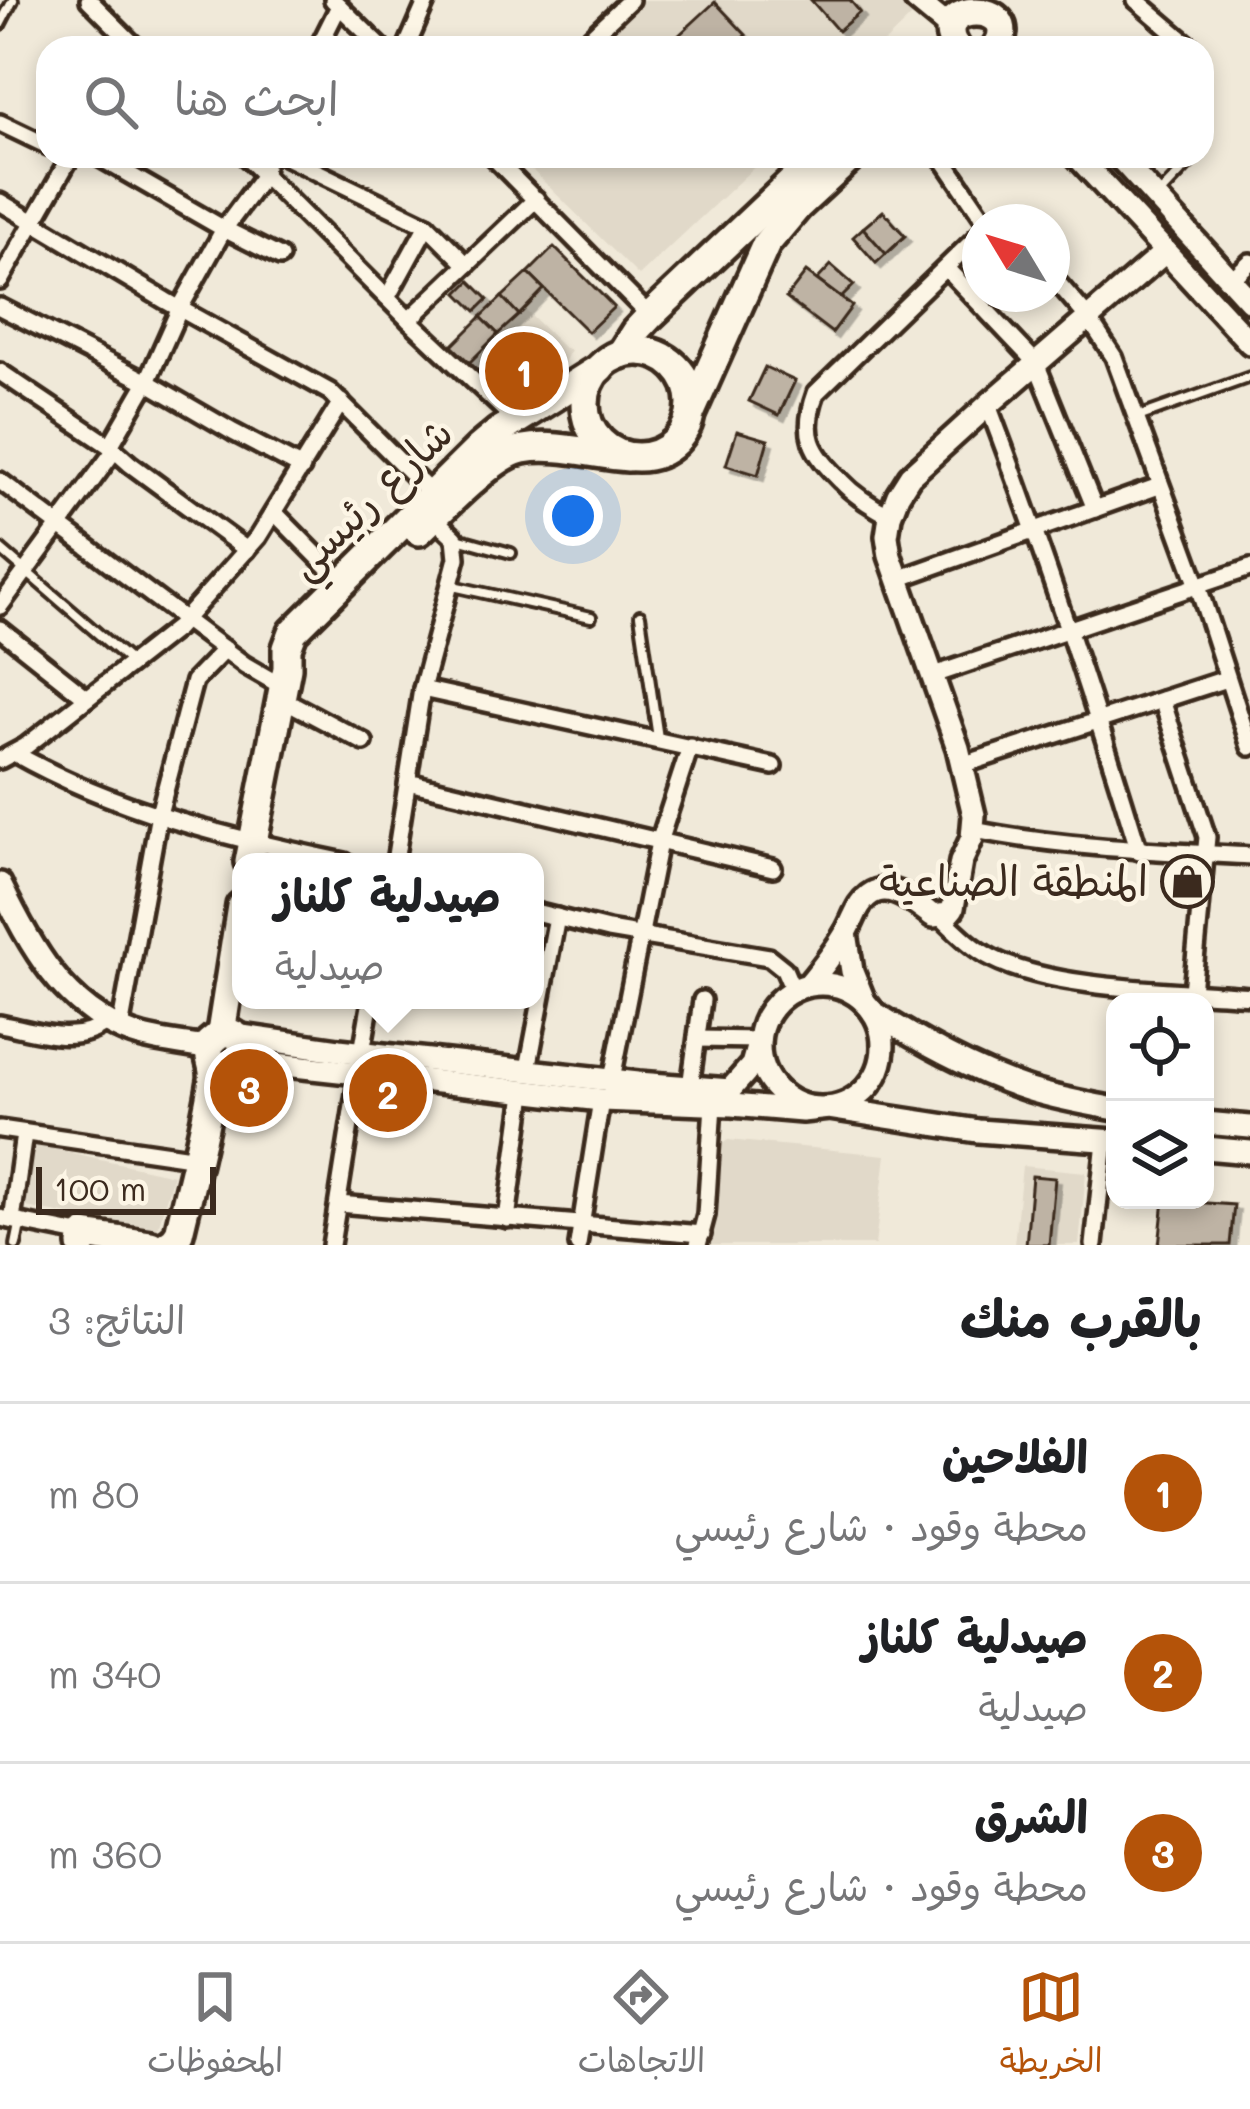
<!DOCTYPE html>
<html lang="ar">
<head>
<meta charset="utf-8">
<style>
	body { margin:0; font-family:Mali,"Playpen Sans Arabic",sans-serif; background:#f2f2f2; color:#202124; direction:rtl }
	.controls { position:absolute; right:36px; bottom:36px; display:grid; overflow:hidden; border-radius:24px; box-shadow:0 6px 18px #0003 }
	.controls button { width:108px; height:108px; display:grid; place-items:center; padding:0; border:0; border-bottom:3px solid #e0e0e0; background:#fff; color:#202124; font:60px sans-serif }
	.compass { position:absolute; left:962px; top:204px; width:108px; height:108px; border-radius:50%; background:#fff; box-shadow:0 6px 18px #0003; rotate:308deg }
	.scale { position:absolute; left:36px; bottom:30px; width:180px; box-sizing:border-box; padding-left:12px; border:6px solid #3b2a1e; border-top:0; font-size:33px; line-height:42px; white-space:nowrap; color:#3b2a1e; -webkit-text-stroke:9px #fcf5e5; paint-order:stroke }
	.you { position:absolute; left:573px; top:516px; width:42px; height:42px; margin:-30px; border:9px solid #fff; border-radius:50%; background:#1a73e8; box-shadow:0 0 0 18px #1a73e833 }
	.badge { display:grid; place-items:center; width:78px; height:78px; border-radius:50%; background:#b45309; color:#fff; font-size:39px; font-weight:700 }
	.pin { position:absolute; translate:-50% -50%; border:6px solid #fff; box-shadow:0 3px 12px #0006 }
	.popup { position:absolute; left:232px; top:853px; width:312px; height:156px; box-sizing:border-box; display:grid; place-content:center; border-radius:24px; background:#fff; filter:drop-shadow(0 3px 9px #0005); font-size:39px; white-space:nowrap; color:#757577 }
	.popup b { font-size:45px; color:#202124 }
	.popup::after { content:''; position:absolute; left:50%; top:100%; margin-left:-24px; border:24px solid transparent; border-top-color:#fff }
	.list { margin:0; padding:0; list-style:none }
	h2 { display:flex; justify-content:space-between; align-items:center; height:156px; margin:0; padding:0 48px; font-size:51px }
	h2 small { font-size:39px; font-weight:400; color:#757577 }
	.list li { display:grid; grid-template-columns:78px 1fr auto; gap:36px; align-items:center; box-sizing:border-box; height:180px; padding:0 48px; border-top:3px solid #e0e0e0 }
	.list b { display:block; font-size:45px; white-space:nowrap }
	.list p { margin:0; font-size:39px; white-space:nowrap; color:#757577 }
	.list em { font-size:39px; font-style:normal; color:#757577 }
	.icon { flex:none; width:66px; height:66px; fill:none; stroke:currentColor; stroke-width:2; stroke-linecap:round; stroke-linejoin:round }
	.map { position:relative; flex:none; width:1250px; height:1245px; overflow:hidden; direction:ltr }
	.search { position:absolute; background:#fff; box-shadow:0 6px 18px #0003; left:36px; right:36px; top:36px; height:132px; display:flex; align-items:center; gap:30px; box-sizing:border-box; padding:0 42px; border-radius:36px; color:#757577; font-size:45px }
	.sheet { height:696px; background:#fff }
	nav { display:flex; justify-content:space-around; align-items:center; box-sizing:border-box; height:168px; border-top:3px solid #e0e0e0; background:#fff; font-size:33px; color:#757577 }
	nav a { display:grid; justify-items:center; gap:6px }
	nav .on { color:#b45309 }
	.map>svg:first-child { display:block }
	.built { fill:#e1d9c9 }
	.building { fill:#beb3a4; stroke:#3b2a1e; stroke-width:3; filter:url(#shadow) }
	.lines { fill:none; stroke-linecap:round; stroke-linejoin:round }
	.lane-casing { stroke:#3b2a1e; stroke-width:16 }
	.street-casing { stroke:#3b2a1e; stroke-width:24 }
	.secondary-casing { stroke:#3b2a1e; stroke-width:30 }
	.highway-casing { stroke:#3b2a1e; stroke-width:36 }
	.lane { stroke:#fcf5e5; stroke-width:8 }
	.street { stroke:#fcf5e5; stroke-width:15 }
	.secondary { stroke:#fcf5e5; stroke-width:21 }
	.highway { stroke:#fcf5e5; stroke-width:27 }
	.labels { text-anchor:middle; stroke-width:9; stroke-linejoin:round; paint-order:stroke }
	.street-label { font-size:42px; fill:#3b2a1e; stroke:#fcf5e5 }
	.poi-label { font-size:42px; fill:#3b2a1e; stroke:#fcf5e5; text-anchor:end }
</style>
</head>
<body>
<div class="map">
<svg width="1250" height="1245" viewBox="0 0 1250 1245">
	<defs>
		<filter id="shadow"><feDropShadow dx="5.5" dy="5.5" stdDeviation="0" flood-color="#0004"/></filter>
	</defs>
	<rect width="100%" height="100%" fill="#f0e9d9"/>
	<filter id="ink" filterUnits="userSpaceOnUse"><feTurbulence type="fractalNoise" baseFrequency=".00833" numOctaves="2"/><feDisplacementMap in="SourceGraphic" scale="24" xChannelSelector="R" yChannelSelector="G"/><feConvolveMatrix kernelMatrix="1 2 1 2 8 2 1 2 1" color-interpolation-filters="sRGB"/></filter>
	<g filter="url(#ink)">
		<!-- built -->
		<g class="built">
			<path d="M642,0H899L913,15L879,48H590Z"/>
			<path d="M518,156H766L639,276Z"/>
			<path d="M524,309L563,347L571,350L564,362L510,407L467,365Z"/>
			<path d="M728,1140L886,1155L875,1245H710L722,1144Z"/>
			<path d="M32,1144L173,1175L157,1231L26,1207Z"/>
			<path d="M1022,1166L1086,1172L1079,1245H1014Z"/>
		</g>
		<!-- building -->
		<g class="building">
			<path d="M811,0H850L860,12L838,31Z"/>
			<path d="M715,2L746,35L732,48H665Z"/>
			<path d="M883,211L905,236L886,254L863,228Z"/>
			<path d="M863,228L886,254L876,263L853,237Z"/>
			<path d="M554,247L614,307L588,332L528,273Z"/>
			<path d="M831,265L854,285L841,298L817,280Z"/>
			<path d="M806,272L852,306L832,333L786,298Z"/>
			<path d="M528,273L544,289L519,315L502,297Z"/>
			<path d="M470,281L488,299L476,311L458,293Z"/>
			<path d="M502,297L519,315L498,334L481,317Z"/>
			<path d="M481,317L498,334L467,365L450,348Z"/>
			<path d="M501,342L522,364L515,371L502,358L498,362L489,354Z"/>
			<path d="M765,367L795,381L779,415L749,401Z"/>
			<path d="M737,431L768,440L758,475L726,465Z"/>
			<path d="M1032,1176L1055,1178L1049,1245H1026Z"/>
			<path d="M1164,1200L1234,1205L1230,1245H1159Z"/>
		</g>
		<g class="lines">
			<defs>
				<g id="lane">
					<path d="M0,25L13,0"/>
					<path d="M1157,197L1196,156"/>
					<path d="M1138,417L1250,377"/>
					<path d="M457,538L511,553"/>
					<path d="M0,549L131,662"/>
					<path d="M453,586L591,617"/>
					<path d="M640,615L658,738"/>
					<path d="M16,1245L20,1225"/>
				</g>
				<g id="street">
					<path d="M89,0L137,48"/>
					<path d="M333,0L382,48"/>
					<path d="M1136,0L1191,47"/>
					<path d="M318,48L339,6"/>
					<path d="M406,48L427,0"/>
					<path d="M579,48L630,0"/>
					<path d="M0,123L48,146"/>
					<path d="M97,156L224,229L280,257"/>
					<path d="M245,156L409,320L516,421"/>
					<path d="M284,156L427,225L467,265"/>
					<path d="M492,156L650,316"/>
					<path d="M941,156L986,222"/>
					<path d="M0,202L166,301L330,392L432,494"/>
					<path d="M946,268L1036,363L1095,509"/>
					<path d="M1052,276L1089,319L1114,357L1198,586L1250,747"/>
					<path d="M1231,280L1250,262"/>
					<path d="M0,281L71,156"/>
					<path d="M387,298L427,225"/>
					<path d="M0,307L147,382L233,432L302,468"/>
					<path d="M409,320L536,199"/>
					<path d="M0,372L110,446L130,464L247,550"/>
					<path d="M988,405C1044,552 1093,700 1139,851"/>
					<path d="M110,446L147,382L180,308L224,229L264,175L266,156"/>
					<path d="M0,481L245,665L283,687"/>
					<path d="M274,512L343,582"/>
					<path d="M890,516C871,506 855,496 841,481C811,452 801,434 816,393L980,234"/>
					<path d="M898,579L1159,486"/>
					<path d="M0,606L114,451"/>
					<path d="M0,629L87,698"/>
					<path d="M934,675L1250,568"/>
					<path d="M422,689L773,766"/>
					<path d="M281,698L364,742"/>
					<path d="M1162,700L1207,837L1191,1002"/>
					<path d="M14,753C114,810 232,839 345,862"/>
					<path d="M0,760L26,746L177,628L258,537L341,402"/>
					<path d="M962,765L1226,679"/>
					<path d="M408,782L773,868"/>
					<path d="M974,830C1065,848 1157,851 1250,856"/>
					<path d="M395,862L422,689L457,558L455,538L434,518"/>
					<path d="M535,912L608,930L769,957L784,969L793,990"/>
					<path d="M941,917C957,932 972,948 992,958C1056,991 1177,990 1250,996"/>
					<path d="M0,1024C36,1031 76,1047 107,1022"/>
					<path d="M120,1029L159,814L194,681L225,649"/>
					<path d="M697,1039L759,1040"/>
					<path d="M362,1052L371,1000"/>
					<path d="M528,1069L557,917"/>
					<path d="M612,1079L659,842L690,747"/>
					<path d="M690,1087L702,1000"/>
					<path d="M0,1129L197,1158"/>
					<path d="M338,1204L702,1234"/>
					<path d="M0,1218L84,1235"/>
					<path d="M507,1219L524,1093"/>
					<path d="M12,1220L24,1134"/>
					<path d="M331,1245L358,1074"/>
					<path d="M578,1245L601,1100"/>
					<path d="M698,1245L706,1215L713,1104"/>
					<path d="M1094,1245L1105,1141"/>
				</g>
				<g id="secondary">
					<path d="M916,0L950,28"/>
					<path d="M1077,156L1250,343"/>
					<path d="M1118,156L1250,301"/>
					<path d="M0,884C30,946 64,1009 133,1034C156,1042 183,1044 207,1048"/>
					<path d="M846,933L852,971L864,1001"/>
					<circle cx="821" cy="1046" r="62"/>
					<path d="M808,985C822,968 836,950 847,931C852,922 855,913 860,905C882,873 912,900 933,916L948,914L953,908L961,862L972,838L974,815L958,748L890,556L887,536L890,516L898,495L910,476L988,405L1165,252"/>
					<path d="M873,1012C921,1042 970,1070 1024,1088C1053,1098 1085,1103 1115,1109"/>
					<path d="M235,1035L339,1050L638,1083L730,1090L752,1065L759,1040"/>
					<path d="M240,1060L601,1100L732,1105L802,1111L829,1108L978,1131L1115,1141"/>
					<path d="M1205,1123L1250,1127"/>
					<path d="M1205,1148L1250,1152"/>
				</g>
				<g id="highway">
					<path d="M956,48C925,0 1027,0 996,48"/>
					<circle cx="638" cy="404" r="53"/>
					<path d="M621,354L635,332L650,316L819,156"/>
					<path d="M692,410L766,244L798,206L852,156"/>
					<path d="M419,531C443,509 494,454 523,449C557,443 595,455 628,457"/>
					<path d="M249,862L287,668V648L293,632L479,448L498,432L600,368"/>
					<path d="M221,1033L241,906"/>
					<path d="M82,1245L84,1235L151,1245"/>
					<path d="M167,1245L174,1240L179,1233C191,1182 205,1131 213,1080C215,1066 207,1057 209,1043L221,1033C233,1031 241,1037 243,1049L237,1064L222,1068L212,1063"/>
				</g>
			</defs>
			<!-- lane casing -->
			<use href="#lane" class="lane-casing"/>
			<!-- street casing -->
			<use href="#street" class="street-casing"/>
			<!-- secondary casing -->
			<use href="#secondary" class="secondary-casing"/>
			<!-- highway casing -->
			<use href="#highway" class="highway-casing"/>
			<!-- lane -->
			<use href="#lane" class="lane"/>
			<!-- street -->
			<use href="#street" class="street"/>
			<!-- secondary -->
			<use href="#secondary" class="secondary"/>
			<!-- highway -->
			<use href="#highway" class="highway"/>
		</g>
	</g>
	<!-- icons -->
	<defs>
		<symbol id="shop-ring" viewBox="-11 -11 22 22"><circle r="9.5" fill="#fcf5e5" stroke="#3b2a1e" stroke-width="1.5"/><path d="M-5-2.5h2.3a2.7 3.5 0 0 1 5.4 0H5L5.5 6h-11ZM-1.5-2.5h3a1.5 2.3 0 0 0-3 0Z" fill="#3b2a1e"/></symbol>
	</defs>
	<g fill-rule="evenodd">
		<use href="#shop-ring" x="1158" y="852" width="59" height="59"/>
	</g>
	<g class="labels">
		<!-- street labels -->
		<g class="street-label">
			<text transform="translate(370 498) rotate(-44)" y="15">شارع رئيسي</text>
		</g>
		<!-- poi labels -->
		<g class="poi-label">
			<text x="1148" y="896">المنطقة الصناعية</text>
		</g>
	</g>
</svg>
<div class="controls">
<button><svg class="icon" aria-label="locate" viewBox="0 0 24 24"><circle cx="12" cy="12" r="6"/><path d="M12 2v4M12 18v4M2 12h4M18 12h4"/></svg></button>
<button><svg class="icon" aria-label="layers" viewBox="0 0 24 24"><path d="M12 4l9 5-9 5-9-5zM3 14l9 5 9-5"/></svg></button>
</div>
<svg class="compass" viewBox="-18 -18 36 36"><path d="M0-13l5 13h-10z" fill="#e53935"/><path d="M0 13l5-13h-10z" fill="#757577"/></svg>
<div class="scale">100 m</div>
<div class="you"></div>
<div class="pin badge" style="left:524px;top:371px">1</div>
<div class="pin badge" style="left:388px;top:1093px">2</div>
<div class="popup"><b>صيدلية كلناز</b>صيدلية</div>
<div class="pin badge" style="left:249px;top:1088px">3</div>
<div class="search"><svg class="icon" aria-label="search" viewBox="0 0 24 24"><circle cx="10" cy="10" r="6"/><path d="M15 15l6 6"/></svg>ابحث هنا</div>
</div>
<section class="sheet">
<h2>بالقرب منك<small>النتائج: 3</small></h2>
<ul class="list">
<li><span class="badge">1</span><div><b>الفلاحين</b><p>محطة وقود · شارع رئيسي</p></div><em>80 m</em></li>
<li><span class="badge">2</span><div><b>صيدلية كلناز</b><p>صيدلية</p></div><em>340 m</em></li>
<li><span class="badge">3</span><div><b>الشرق</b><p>محطة وقود · شارع رئيسي</p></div><em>360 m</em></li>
</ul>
</section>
<nav>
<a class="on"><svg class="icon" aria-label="map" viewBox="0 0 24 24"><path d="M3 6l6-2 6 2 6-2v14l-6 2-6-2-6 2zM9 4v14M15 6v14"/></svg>الخريطة</a>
<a><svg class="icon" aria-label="directions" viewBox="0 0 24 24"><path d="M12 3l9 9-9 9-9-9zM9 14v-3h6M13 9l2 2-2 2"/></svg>الاتجاهات</a>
<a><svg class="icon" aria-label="saved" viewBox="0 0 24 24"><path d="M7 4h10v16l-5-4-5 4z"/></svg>المحفوظات</a>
</nav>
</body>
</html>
